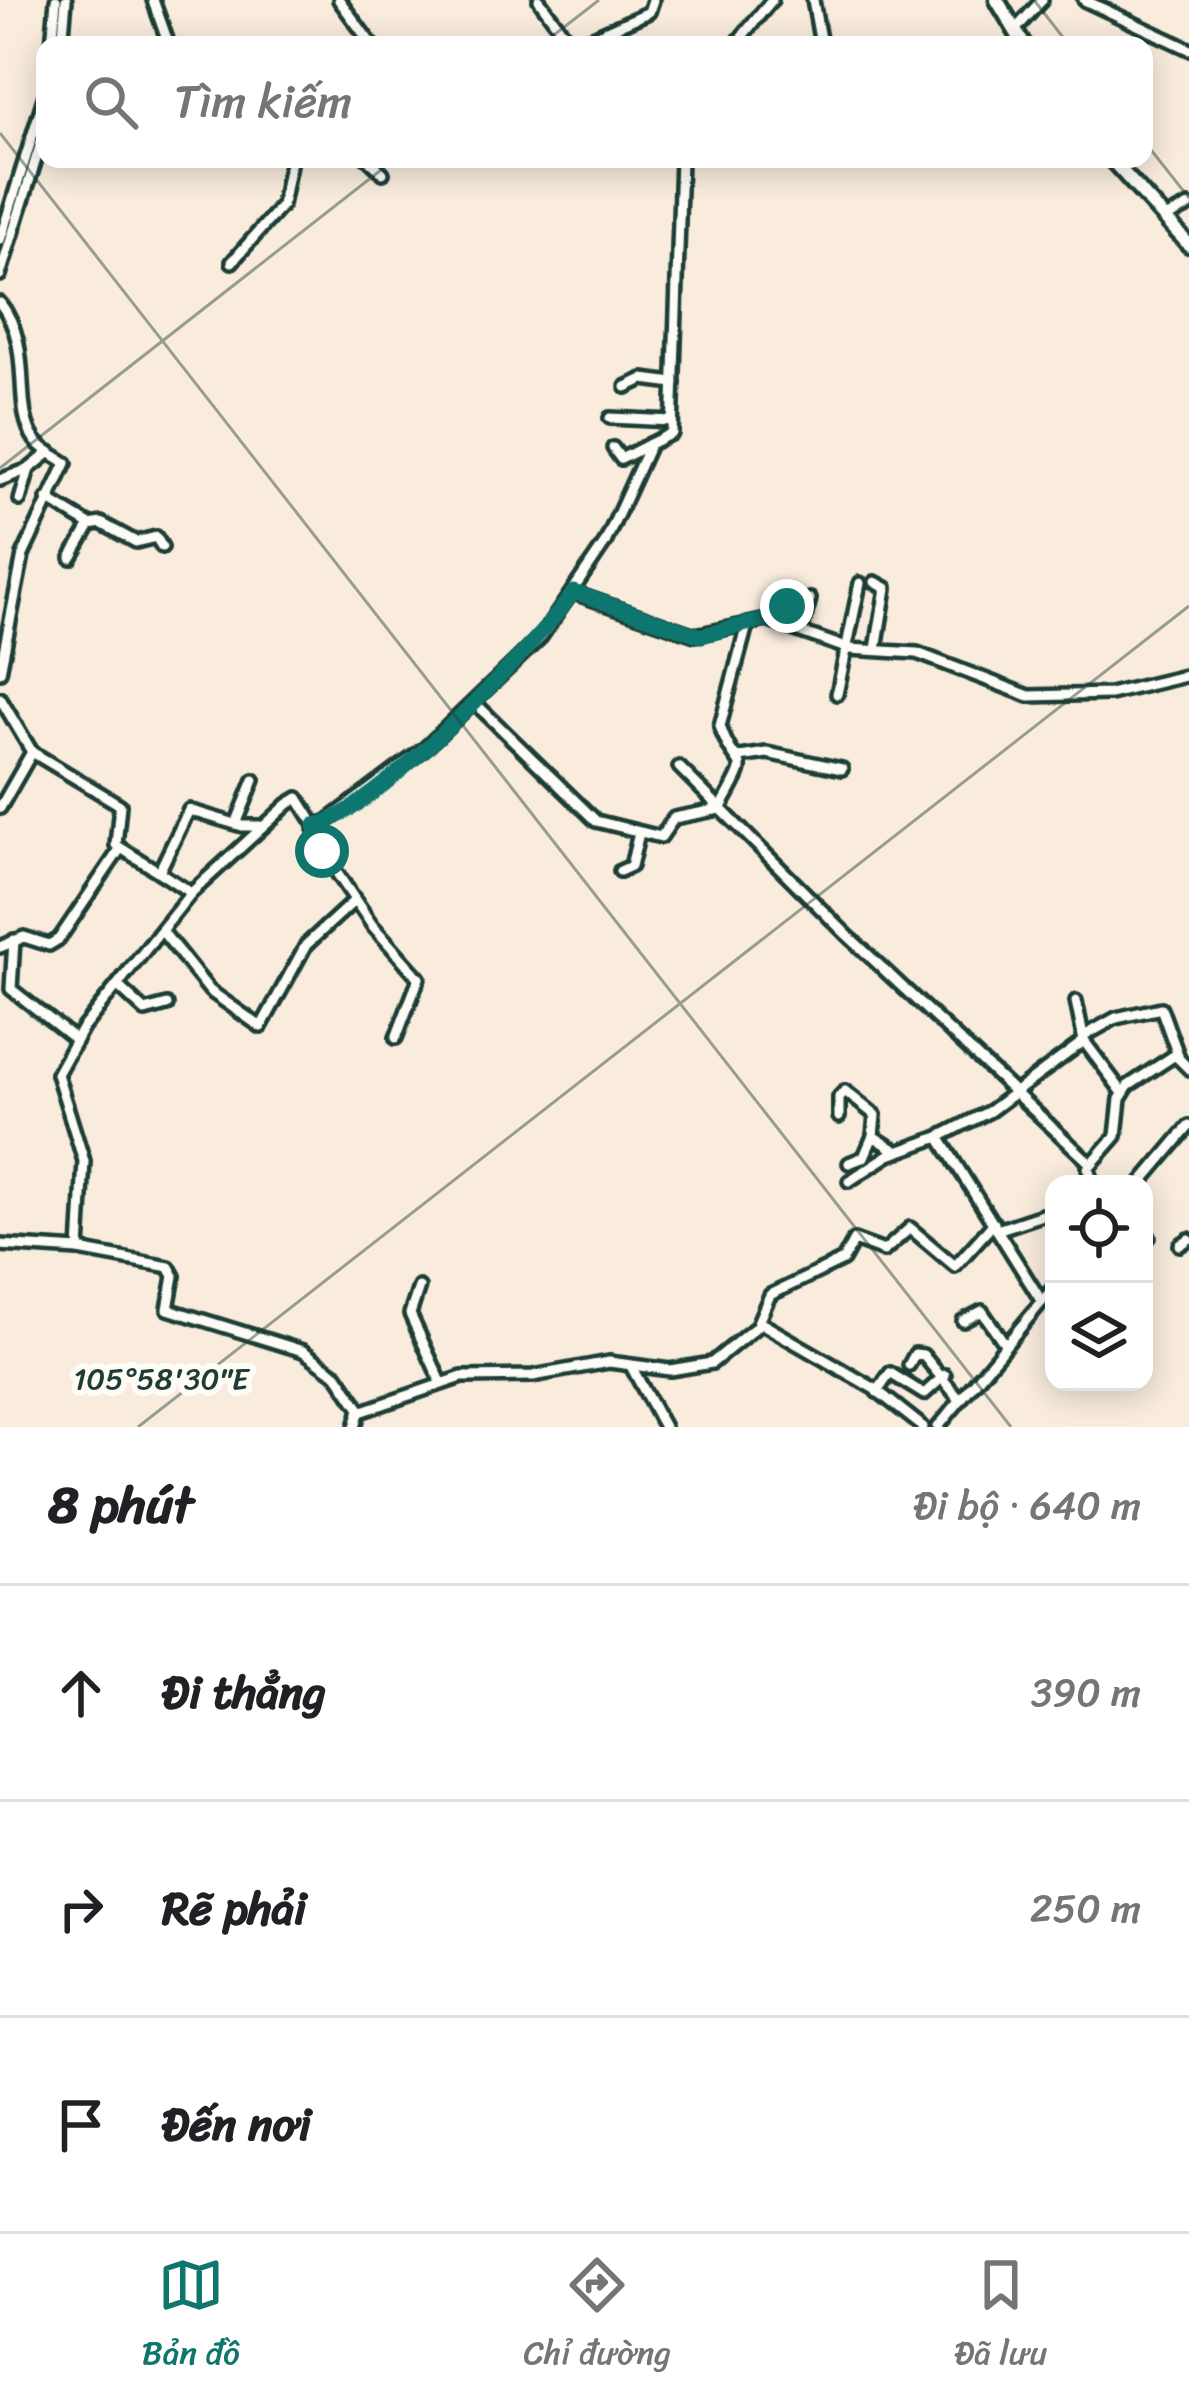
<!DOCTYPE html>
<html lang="vi">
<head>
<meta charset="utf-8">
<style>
	body { margin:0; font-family:Sriracha,sans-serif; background:#f6f6f6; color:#202124 }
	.controls { position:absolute; right:36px; bottom:36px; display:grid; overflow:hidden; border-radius:24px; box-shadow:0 6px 30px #0003 }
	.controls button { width:108px; height:108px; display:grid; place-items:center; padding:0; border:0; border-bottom:3px solid #e0e0e0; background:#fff; color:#202124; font:60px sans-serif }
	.stop { position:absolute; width:36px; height:36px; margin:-27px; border:9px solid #0f766e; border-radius:50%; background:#fff }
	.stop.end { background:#0f766e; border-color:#fff; box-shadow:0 3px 12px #0008 }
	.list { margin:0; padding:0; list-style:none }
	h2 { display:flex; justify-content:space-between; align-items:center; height:156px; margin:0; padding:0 48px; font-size:51px }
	h2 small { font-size:39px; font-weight:400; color:#757577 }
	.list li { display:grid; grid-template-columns:78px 1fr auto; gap:36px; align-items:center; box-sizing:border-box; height:216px; padding:0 48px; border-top:3px solid #e0e0e0 }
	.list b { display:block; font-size:45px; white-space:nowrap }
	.list em { font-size:39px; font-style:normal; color:#757577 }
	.icon { flex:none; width:66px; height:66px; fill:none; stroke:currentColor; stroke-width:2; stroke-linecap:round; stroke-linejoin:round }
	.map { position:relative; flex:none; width:1189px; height:1427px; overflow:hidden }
	.search { position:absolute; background:#fff; box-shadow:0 6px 30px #0003; left:36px; right:36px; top:36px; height:132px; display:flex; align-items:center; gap:30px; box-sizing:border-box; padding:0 42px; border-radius:24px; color:#757577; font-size:45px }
	.sheet { height:804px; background:#fff }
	nav { display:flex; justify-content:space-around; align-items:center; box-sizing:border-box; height:168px; border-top:3px solid #e0e0e0; background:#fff; font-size:33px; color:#757577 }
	nav a { display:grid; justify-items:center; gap:6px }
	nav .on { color:#0f766e }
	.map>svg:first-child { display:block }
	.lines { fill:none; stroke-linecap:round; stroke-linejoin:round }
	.minor-casing { stroke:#1f3d34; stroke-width:18 }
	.major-casing { stroke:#1f3d34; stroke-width:21 }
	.minor { stroke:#fdfcf7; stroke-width:9 }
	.major { stroke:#fdfcf7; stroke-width:12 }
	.route { stroke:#0f766e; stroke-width:15 }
	.ticks { fill:none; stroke:#1f3d34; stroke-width:3; stroke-opacity:0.45 }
	.ticks-label { font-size:30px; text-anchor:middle; fill:#1f3d34; stroke:#fdfcf7; stroke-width:12; stroke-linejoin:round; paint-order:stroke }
</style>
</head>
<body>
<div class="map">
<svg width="1189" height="1427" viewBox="0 0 1189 1427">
	<rect width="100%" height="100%" fill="#f9ecdd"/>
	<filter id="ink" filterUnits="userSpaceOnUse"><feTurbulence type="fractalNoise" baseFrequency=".00833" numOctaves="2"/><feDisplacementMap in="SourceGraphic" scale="24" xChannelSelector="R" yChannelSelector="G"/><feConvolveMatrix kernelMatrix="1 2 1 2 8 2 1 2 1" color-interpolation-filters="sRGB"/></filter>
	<g filter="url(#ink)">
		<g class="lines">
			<defs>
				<g id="minor">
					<path d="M153,0L169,45"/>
					<path d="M339,0L372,45"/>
					<path d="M539,0L572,45"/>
					<path d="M813,0L821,45"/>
					<path d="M1084,0L1189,49"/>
					<path d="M1015,30L1042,0"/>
					<path d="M52,45L56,0"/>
					<path d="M62,45L66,0"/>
					<path d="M575,45L649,12L653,0"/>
					<path d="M735,45L772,0"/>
					<path d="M368,159L383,173"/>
					<path d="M1165,218L1189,206"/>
					<path d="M0,240L45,95"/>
					<path d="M232,262L282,205L291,159"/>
					<path d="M0,275L45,130"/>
					<path d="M0,303C35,348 11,406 35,440C42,450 56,456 66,463L23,555L0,672"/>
					<path d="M626,387L643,379L674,383"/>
					<path d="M610,418L672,421"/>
					<path d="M613,448L621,459L650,444"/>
					<path d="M0,480L29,469L50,452"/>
					<path d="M47,499L90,525L101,523L136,542L156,537L162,547"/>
					<path d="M20,500L29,469"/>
					<path d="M71,558L90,525"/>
					<path d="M875,582L886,588L876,649"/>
					<path d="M574,593L695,635L767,620L849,649L917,653L1029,696L1110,694L1189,675"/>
					<path d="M783,624L788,605L798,601"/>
					<path d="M801,631L810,599"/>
					<path d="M837,694L860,583"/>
					<path d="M0,698L32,752L120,805L116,845L159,872L189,810L242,826H260"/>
					<path d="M475,703L596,821L661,837L674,818L720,809C756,746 736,778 720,726L747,625"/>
					<path d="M740,757L767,753L842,769"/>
					<path d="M679,767L846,934L1091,1164"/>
					<path d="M0,808L32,752"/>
					<path d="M236,824L254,780"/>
					<path d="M315,825L316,842L372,925L419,978L396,1038"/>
					<path d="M620,871L631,866L639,833"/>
					<path d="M159,872L191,893"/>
					<path d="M162,931L210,991L261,1027L306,945L355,900"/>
					<path d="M14,940L11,989L76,1040"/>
					<path d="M0,947L24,937L49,945L59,939L120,849"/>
					<path d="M118,986L145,1011L167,1005"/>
					<path d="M1076,1001L1084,1041L1123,1093"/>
					<path d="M1084,1036L1116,1018L1161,1008L1178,1055"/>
					<path d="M839,1117V1097L845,1091L875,1115L873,1136"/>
					<path d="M849,1163L864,1157L873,1136L898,1152"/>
					<path d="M849,1181L889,1155L939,1137"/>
					<path d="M1094,1184L1088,1168L1116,1136L1120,1099L1128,1086L1175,1055L1189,1069"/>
					<path d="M1140,1184L1189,1126"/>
					<path d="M997,1230L1054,1211"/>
					<path d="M1144,1234L1149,1237"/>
					<path d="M0,1245L79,1250L169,1267L174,1276L168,1309L303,1351L337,1375L360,1409L355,1427"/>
					<path d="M1180,1245L1189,1239"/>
					<path d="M79,1250L84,1161L57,1074L82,1029L191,893L288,804L298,798L315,825L326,822L425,748L541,637L605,543L650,444L672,433L681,159"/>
					<path d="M419,1287L410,1314L441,1382"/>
					<path d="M1042,1302L939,1137L990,1111L1084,1041"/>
					<path d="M963,1321L982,1311L1005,1344"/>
					<path d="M759,1322L875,1389L923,1427"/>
					<path d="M909,1365L915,1354L923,1355L960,1400"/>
					<path d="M632,1368L664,1427"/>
					<path d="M877,1392L890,1373L924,1394L945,1375"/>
					<path d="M360,1412L462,1377L533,1376L609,1362L670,1370L712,1363L756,1327L770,1295L843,1260L854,1240L884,1251L910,1228L955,1266L994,1223"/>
					<path d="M938,1427L1054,1287"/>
				</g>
				<g id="major">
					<path d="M997,0L1024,45"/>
					<path d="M1111,159L1189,245"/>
				</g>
			</defs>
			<!-- minor casing -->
			<use href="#minor" class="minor-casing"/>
			<!-- major casing -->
			<use href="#major" class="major-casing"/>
			<!-- minor -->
			<use href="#minor" class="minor"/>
			<!-- major -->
			<use href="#major" class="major"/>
		</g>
	</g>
	<g class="lines" filter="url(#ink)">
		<!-- route -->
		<path class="route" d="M322,851L315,825C371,816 538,643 574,592L701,636L762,620L783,625L787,606"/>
	</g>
	<!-- ticks -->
	<path class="ticks" d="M1034,0L1069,45M541,45L599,0M0,133L1011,1427M1144,141L1189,198M0,468L395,159M138,1427L1189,606"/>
	<g class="ticks-label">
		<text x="161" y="1389">105°58'30"E</text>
	</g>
</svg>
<div class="controls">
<button><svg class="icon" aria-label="locate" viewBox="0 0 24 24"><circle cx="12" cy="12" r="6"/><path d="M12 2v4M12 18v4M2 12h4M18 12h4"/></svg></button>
<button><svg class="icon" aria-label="layers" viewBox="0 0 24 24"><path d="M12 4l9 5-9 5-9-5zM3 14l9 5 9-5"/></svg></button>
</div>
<div class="stop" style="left:322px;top:851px"></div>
<div class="stop end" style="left:787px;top:606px"></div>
<div class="search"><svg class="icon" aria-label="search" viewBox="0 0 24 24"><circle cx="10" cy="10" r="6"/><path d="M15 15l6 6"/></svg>Tìm kiếm</div>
</div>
<section class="sheet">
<h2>8 phút<small>Đi bộ · 640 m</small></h2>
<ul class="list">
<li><svg class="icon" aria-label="ahead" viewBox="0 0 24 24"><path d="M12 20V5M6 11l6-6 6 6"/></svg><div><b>Đi thẳng</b></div><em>390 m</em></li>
<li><svg class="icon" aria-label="right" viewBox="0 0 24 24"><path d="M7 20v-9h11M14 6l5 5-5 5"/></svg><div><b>Rẽ phải</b></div><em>250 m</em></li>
<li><svg class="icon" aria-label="arrive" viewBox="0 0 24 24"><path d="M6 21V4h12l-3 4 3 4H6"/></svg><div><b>Đến nơi</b></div></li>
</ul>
</section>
<nav>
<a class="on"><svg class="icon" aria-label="map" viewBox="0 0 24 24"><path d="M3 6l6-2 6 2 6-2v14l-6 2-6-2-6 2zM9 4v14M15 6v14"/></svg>Bản đồ</a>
<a><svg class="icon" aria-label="directions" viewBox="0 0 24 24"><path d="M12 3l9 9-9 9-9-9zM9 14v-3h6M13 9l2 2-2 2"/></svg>Chỉ đường</a>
<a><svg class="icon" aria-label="saved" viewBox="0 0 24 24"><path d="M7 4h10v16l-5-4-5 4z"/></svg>Đã lưu</a>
</nav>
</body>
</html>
